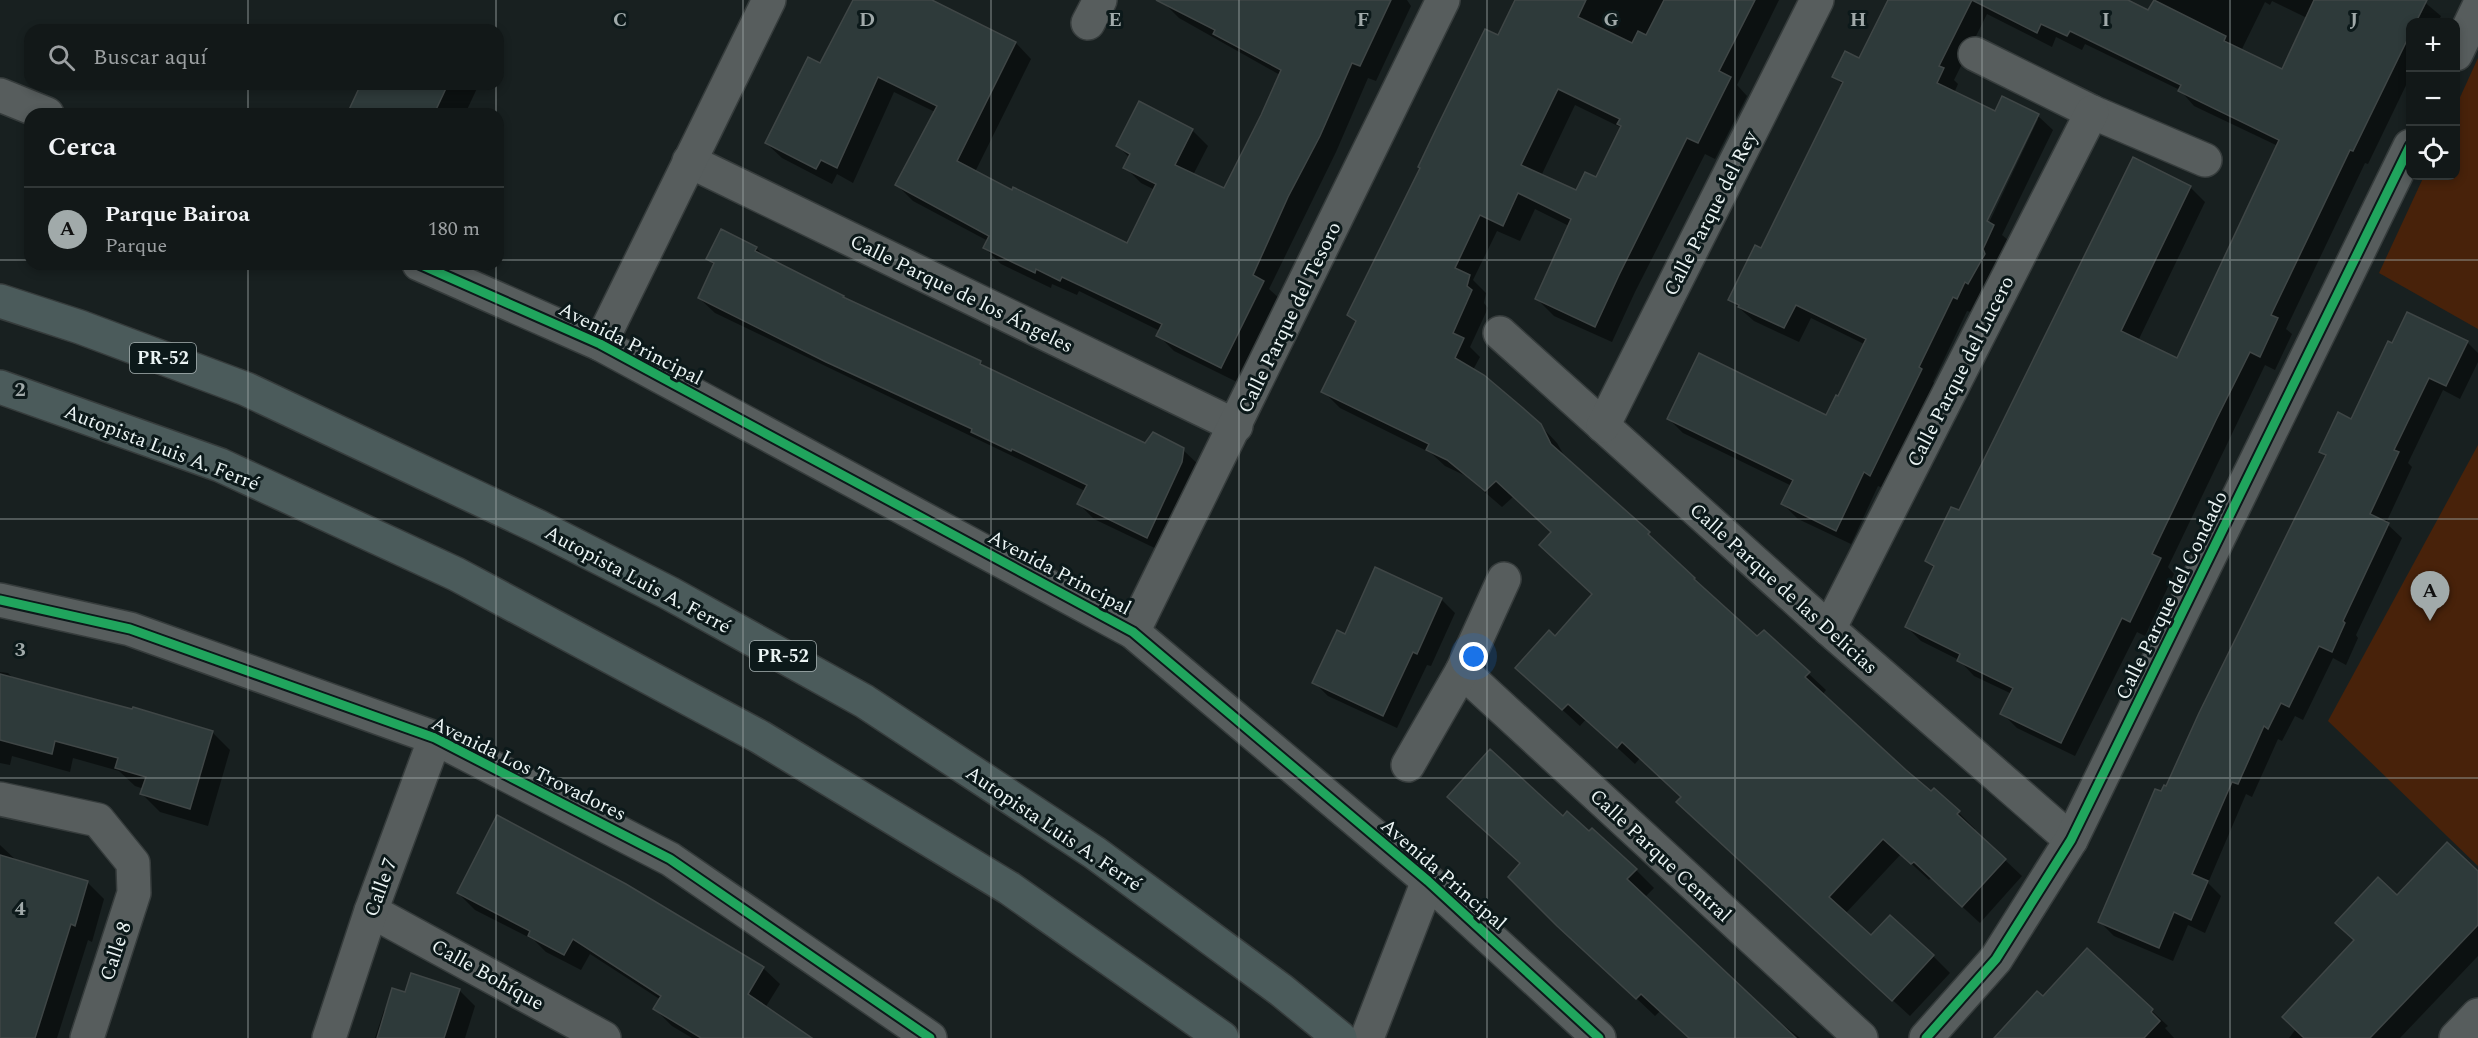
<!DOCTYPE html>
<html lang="es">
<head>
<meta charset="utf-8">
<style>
	body { margin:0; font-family:Spectral,serif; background:#1f2525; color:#f1f3f6 }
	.controls { position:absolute; right:18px; top:18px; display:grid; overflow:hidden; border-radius:12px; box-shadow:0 3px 9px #0003 }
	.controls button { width:54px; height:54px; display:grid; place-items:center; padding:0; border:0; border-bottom:2px solid #313737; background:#121818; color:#f1f3f6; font:30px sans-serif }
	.you { position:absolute; left:1474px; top:657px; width:21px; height:21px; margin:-15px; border:4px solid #fff; border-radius:50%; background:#1a73e8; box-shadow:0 0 0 9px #1a73e833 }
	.badge { display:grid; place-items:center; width:39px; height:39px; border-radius:50%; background:#a1aaaa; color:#111; font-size:20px; font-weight:700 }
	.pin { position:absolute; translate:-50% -50px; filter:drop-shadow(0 2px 3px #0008) }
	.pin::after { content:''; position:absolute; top:32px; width:21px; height:18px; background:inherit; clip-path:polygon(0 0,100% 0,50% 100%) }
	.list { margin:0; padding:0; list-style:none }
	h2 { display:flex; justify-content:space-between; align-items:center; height:78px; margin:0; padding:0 24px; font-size:26px }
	h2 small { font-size:20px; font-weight:400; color:#9ca0a2 }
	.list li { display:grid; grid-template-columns:39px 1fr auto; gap:18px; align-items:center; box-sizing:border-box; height:84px; padding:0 24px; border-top:2px solid #313737 }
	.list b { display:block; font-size:22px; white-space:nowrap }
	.list p { margin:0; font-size:20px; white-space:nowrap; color:#9ca0a2 }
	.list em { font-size:20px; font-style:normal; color:#9ca0a2 }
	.icon { flex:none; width:33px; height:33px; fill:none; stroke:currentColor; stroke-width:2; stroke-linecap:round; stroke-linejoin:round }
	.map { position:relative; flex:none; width:2478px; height:1038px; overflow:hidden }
	.search { position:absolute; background:#121818; box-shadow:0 3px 9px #0003; left:24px; top:24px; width:480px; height:66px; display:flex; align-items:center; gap:15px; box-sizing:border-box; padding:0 21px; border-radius:18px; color:#9ca0a2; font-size:22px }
	.panel { position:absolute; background:#121818; box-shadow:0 3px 9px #0003; left:24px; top:108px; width:480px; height:162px; border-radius:18px }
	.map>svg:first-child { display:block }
	.green { fill:#48220a }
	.shadow { fill:#0007; fill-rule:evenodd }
	.building { fill:#2e3a3a; stroke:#3f4646; stroke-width:1.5; fill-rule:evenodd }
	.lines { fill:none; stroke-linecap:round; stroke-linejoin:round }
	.minor-casing { stroke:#363c3c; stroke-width:36 }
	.highway-casing { stroke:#363c3c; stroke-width:36 }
	.minor { stroke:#575d5d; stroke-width:33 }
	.highway { stroke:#4b5b5b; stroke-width:33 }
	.cycleway-casing { stroke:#0c191a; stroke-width:13 }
	.cycleway { stroke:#20a55d; stroke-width:9 }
	.grid { fill:none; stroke:#a1aaaa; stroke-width:1.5; stroke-opacity:0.55 }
	.labels { text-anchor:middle; stroke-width:6; stroke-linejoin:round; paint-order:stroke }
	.shield { fill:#0c191a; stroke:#a8b2b3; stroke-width:1.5 }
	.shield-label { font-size:18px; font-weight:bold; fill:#ebf4f4 }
	.street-label { font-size:20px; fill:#ebf4f4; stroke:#0c191a }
	.grid-label { font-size:20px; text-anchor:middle; font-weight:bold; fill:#a1aaaa; stroke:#0c191a; stroke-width:6; stroke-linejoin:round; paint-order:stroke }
</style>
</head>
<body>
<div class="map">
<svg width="2478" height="1038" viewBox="0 0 2478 1038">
	<rect width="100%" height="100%" fill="#182020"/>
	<!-- green -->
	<g class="green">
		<path d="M2478,58V329L2379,273L2424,176H2456V106Z"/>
		<path d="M2478,445V866L2328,721Z"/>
	</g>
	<!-- shadow -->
	<g class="shadow">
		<path d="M855,0H930L1016,43L1031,59L975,172L1013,192L1128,245L1155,190L1141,183L1125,167L1130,158L1118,146L1192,130L1208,146L1193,175L1225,190L1280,75L1179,18L1163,2L1164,0H1407L1411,6L1376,81L1368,78L1336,152L1269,289L1279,298L1237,382L1174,351L1158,335L1160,331L1079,291L1077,295L1052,284L1051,288L1001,264L985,248L988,241L913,201L897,185L935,112L894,92L853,183L837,174L832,184L782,158L766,143L821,65Z"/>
		<path d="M1516,0H1779L1737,85L1747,96L1715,159L1705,154L1635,292L1612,342L1554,316L1537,299L1569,226L1535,209L1520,241L1497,231L1473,280L1486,293L1484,303L1488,308L1470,347L1480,357L1473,370L1540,425L1557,443L1566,459L1648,533L1664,551L1757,639L1764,632L1826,690L1822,695L1905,771L1958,812L1975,829L1974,831L2022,876L1980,923L1931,878L1929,880L1901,854L1845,914L1871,938L1933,956L1950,973L1910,1016L1695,819L1683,797L1640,758L1635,764L1586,719L1580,726L1517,668L1555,638L1594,595L1552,533L1513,497L1502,507L1466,476L1445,466L1431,453L1340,408L1323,391L1357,323L1349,315L1499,37ZM1575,105L1622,128L1597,179L1576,192L1541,176Z"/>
		<path d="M1889,0H2124L2148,12L2154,0H2422L2441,16L2438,22H2410V77L2368,164L2365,163L2286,329L2292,334L2275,370L2265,365L2168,567L2174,574L2145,636L2137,632L2075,756L2017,728L2002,713L2012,694L1974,676L1959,660L1921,641L1906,626L1934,568L1927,561L2190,187L2205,202L2138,341L2177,360L2278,146L2194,106L2180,90L2085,44L2082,50L2056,37L2052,47L1987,14L1954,80L1958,84L1954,93L1995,113L2038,116L2053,130L2002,235L2008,240L1983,297L1980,296L1971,312L1967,311L1933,382L1936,384L1885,489L1878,486L1851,544L1798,519L1783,504L1792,486L1683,433L1669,419L1827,417L1839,398L1864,344L1811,318L1799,342L1754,321L1730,300L1762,250L1843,85L1834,76L1859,60ZM2272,1L2307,18L2283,71L2241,51L2265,2L2270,5ZM2035,119H2038L1986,229L1983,227Z"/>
		<path d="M362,84H479L465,114H348Z"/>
		<path d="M756,248L767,259L847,301L980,362L987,369L1146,445L1183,450L1199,465L1163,552L1094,519L1079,504L1085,491L715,313L699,298L715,266L708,259Z"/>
		<path d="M2467,342L2478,353V362L2460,399L2443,390L2408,463L2412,467L2386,523L2402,538L2356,635L2358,638L2346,665L2333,658L2303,720L2295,716L2282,741L2278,739L2252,797L2246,794L2208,883L2221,896L2205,933L2188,925L2173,961L2114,936L2100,922L2327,458L2321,452L2352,421Z"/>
		<path d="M1441,599L1455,613L1431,666L1427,665L1397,728L1328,696L1314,682Z"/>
		<path d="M0,672L8,673L14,679L212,732L230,750L208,826L160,812L142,794L144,789L135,786L119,771L73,758L70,772L12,756L10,765L0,763Z"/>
		<path d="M1563,818L1636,870L1654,888L1644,898L1762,1008L1800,1038H1689L1660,1011L1655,1016L1528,895Z"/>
		<path d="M0,845L17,861L87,882L104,899L92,942L88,940L57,1038H0Z"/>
		<path d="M2478,873V956L2400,1038H2289L2397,898Z"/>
		<path d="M458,893L763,968L780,984L765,1008L809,1038H692L672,1026L655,1009L661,1000L590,954L581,970L546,952L534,940L475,910Z"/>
		<path d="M2087,950L2168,1026L2165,1028L2174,1038H2003Z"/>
		<path d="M459,990L475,1006L465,1038H375L384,1010L386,1011L406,994Z"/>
	</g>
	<!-- building -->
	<g class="building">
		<path d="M853,0H932L1016,42L957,161L1012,190L1013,187L1127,243L1156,184L1123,168L1130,154L1116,146L1139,101L1193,129L1175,165L1224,188L1261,115L1281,70L1213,34L1215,30L1156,0H1391L1360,66L1352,63L1320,136L1288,197L1253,275L1264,281L1221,368L1156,336L1162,324L1062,277L1060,281L1036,269L1035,273L983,248L989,236L895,185L937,106L878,77L837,168L821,160L816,169L765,143L808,57L820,63Z"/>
		<path d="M1515,0H1586L1578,17L1632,43L1638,31L1646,35L1664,0H1755L1719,71L1731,77L1698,143L1687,138L1619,275L1595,327L1535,299L1571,219L1518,193L1503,226L1480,215L1455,268L1470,275L1467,286L1472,290L1453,333L1464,338L1455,358L1484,375L1523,408L1541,424L1551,444L1650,532L1648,534L1695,578L1694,579L1757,636L1764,630L1810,672L1805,677L1906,770L1931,791L1934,788L1960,811L1957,814L2006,859L1962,907L1914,862L1911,864L1883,839L1829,897L1871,935L1890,915L1934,955L1892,1001L1676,802L1681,797L1622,742L1617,748L1568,704L1562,710L1515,668L1549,630L1555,636L1592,594L1539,545L1551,532L1496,481L1485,491L1447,460L1426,450L1429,444L1321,392L1356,321L1347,315L1420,168L1418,167L1437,127L1485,29L1498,35ZM1558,89L1620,119L1617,124L1621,126L1596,177L1585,172L1576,190L1521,165Z"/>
		<path d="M1888,0H2128L2148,10L2154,0L2226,36L2224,41L2282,69L2314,0H2427L2416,22H2410V34L2353,151L2350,150L2271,315L2278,318L2260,357L2250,352L2217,418L2152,554L2161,558L2130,622L2122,618L2061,743L2000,714L2013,688L1957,661L1960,654L1905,627L1934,566L1925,561L1951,507L1959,510L2133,157L2191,186L2121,331L2177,358L2279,140L2178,91L2181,85L2070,31L2067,36L2041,24L2037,33L1972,0L1939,66L1944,68L1937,83L1995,111L2002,96L2039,114L1987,221L1994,225L1983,249L1985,254L1968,284L1965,282L1957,299L1953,297L1919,367L1922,369L1870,476L1864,472L1836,531L1781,504L1793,480L1667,419L1699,353L1826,415L1836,395L1838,396L1866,339L1796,305L1784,328L1738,307L1739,305L1728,300L1755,245L1761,248L1843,82L1832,77L1845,51L1859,58Z"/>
		<path d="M361,84H448L434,114H347Z"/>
		<path d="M721,229L757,247L755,251L844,296L843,297L981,361L980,364L1145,443L1153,432L1184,448L1182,462L1147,538L1077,504L1087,485L1012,449L1011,451L971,432L972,429L826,362L698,298L714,263L706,259Z"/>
		<path d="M2407,312L2468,341L2446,386L2429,378L2394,450L2399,452L2370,514L2389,523L2343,621L2345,623L2332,652L2319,646L2289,707L2281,703L2268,729L2264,726L2238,784L2232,782L2192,874L2208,881L2191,920L2174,912L2159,948L2098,922L2155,789L2161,791L2164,785L2166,786L2199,713L2326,455L2319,452L2338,412L2351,419L2388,341L2392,343Z"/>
		<path d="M1375,567L1442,598L1417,654L1413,652L1383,716L1312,683L1337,630L1345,634Z"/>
		<path d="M0,674L132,709L133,707L213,731L190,809L140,794L146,777L115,768L118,758L55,741L52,754L0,740Z"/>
		<path d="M1490,749L1563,816L1567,811L1589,831L1592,828L1637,869L1627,879L1796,1038H1689L1641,994L1636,999L1557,926L1508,877L1520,863L1447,797Z"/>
		<path d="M497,815L626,884L764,967L748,994L812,1038H701L653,1009L661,996L573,939L564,955L528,936L530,931L457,893Z"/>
		<path d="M2447,842L2478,871V925L2370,1038H2304L2282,1017L2354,940L2335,923L2378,877L2397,895Z"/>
		<path d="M0,855L88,881L75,926L71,924L35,1038H0Z"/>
		<path d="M2087,948L2153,1009L2151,1012L2160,1021L2144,1038H1994L2037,991L2043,996Z"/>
		<path d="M411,973L460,989L444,1038H377L392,988L405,992Z"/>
	</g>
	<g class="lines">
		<defs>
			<g id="minor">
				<path d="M1088,23L1100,0"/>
				<path d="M1975,54L2092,112L2205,160"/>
				<path d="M2456,54L2478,8"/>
				<path d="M0,95L47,114"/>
				<path d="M689,161L1236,426"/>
				<path d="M419,264L600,344L1133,632L1428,881L1599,1038"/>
				<path d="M1500,333L1829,629L2071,840"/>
				<path d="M600,344L769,0"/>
				<path d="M1603,426L1817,0"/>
				<path d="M0,600L130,629L435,738L670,859L930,1038"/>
				<path d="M1829,629L2092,112"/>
				<path d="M1133,632L1443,0"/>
				<path d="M1462,671L1861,1038"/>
				<path d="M1408,765L1462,671L1504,579"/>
				<path d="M0,799L98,820L133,863L134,893L87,1038"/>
				<path d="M371,911L604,1038"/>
				<path d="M329,1038L371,911L435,738"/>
				<path d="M1367,1038L1428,881"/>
				<path d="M1926,1038L1996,959L2071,840L2410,146"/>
				<path d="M2456,1038L2478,1015"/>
			</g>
			<g id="highway">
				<path d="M0,301L80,327L246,389L539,527L669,593L864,701L1095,853L1281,990L1340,1038"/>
				<path d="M0,387L220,465L456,574L760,737L1009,888L1222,1038"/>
			</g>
		</defs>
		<!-- minor casing -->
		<use href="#minor" class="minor-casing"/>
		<!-- highway casing -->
		<use href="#highway" class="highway-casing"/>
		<!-- minor -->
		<use href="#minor" class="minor"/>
		<!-- highway -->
		<use href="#highway" class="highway"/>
		<defs>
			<g id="cycleway">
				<path d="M419,264L600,344L1133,632L1428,881L1599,1038"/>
				<path d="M0,600L130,629L435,738L670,859L930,1038"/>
				<path d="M1926,1038L1996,959L2071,840L2410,146"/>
			</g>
		</defs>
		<!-- cycleway casing -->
		<use href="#cycleway" class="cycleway-casing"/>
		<!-- cycleway -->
		<use href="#cycleway" class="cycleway"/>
	</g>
	<!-- grid -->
	<path class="grid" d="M248,0V30M496,0V30M743,0V1038M991,0V1038M1239,0V1038M1487,0V1038M1735,0V1038M1982,0V1038M2230,0V1038M248,84V114M496,84V114M0,260H30M498,260H2478M248,264V1038M496,264V1038M0,519H2478M0,778H2478"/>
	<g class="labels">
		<!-- shield labels -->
		<g class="shield">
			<rect x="130" y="343" width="66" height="30" rx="4.5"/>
			<rect x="750" y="641" width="66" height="30" rx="4.5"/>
		</g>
		<g class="shield-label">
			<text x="163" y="364">PR-52</text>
			<text x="783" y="662">PR-52</text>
		</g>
		<!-- street labels -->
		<g class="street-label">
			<text transform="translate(1710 213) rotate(-63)" y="7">Calle Parque del Rey</text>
			<text transform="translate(962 293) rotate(26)" y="7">Calle Parque de los Ángeles</text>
			<text transform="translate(1289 317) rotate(-64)" y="7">Calle Parque del Tesoro</text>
			<text transform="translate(631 343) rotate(27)" y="7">Avenida Principal</text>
			<text transform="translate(1960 371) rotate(-63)" y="7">Calle Parque del Lucero</text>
			<text transform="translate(162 447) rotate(21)" y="7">Autopista Luis A. Ferré</text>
			<text transform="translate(1060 572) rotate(28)" y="7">Avenida Principal</text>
			<text transform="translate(638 579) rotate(28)" y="7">Autopista Luis A. Ferré</text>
			<text transform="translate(1784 588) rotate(42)" y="7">Calle Parque de las Delicias</text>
			<text transform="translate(2171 595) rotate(-64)" y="7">Calle Parque del Condado</text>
			<text transform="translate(529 768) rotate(26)" y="7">Avenida Los Trovadores</text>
			<text transform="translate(1054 828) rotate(34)" y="7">Autopista Luis A. Ferré</text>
			<text transform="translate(1661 855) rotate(43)" y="7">Calle Parque Central</text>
			<text transform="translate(1444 874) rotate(41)" y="7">Avenida Principal</text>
			<text transform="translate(380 887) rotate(-70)" y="7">Calle 7</text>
			<text transform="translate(115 951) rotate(-72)" y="7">Calle 8</text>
			<text transform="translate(488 974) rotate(29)" y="7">Calle Bohíque</text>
		</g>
	</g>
	<g class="grid-label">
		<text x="620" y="26">C</text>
		<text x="867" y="26">D</text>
		<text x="1115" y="26">E</text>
		<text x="1363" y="26">F</text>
		<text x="1611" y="26">G</text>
		<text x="1858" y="26">H</text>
		<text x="2106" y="26">I</text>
		<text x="2354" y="26">J</text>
		<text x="20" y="396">2</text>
		<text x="20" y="656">3</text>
		<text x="20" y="915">4</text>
	</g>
</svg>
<div class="controls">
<button>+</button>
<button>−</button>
<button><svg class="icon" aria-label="locate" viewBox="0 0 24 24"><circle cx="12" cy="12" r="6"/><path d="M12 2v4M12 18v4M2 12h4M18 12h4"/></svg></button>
</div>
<div class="you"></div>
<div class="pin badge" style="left:2430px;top:621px">A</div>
<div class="search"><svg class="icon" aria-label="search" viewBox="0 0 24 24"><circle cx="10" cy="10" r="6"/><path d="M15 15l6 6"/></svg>Buscar aquí</div>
<section class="panel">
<h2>Cerca<small></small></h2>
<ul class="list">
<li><span class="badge">A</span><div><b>Parque Bairoa</b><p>Parque</p></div><em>180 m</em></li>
</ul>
</section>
</div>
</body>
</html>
